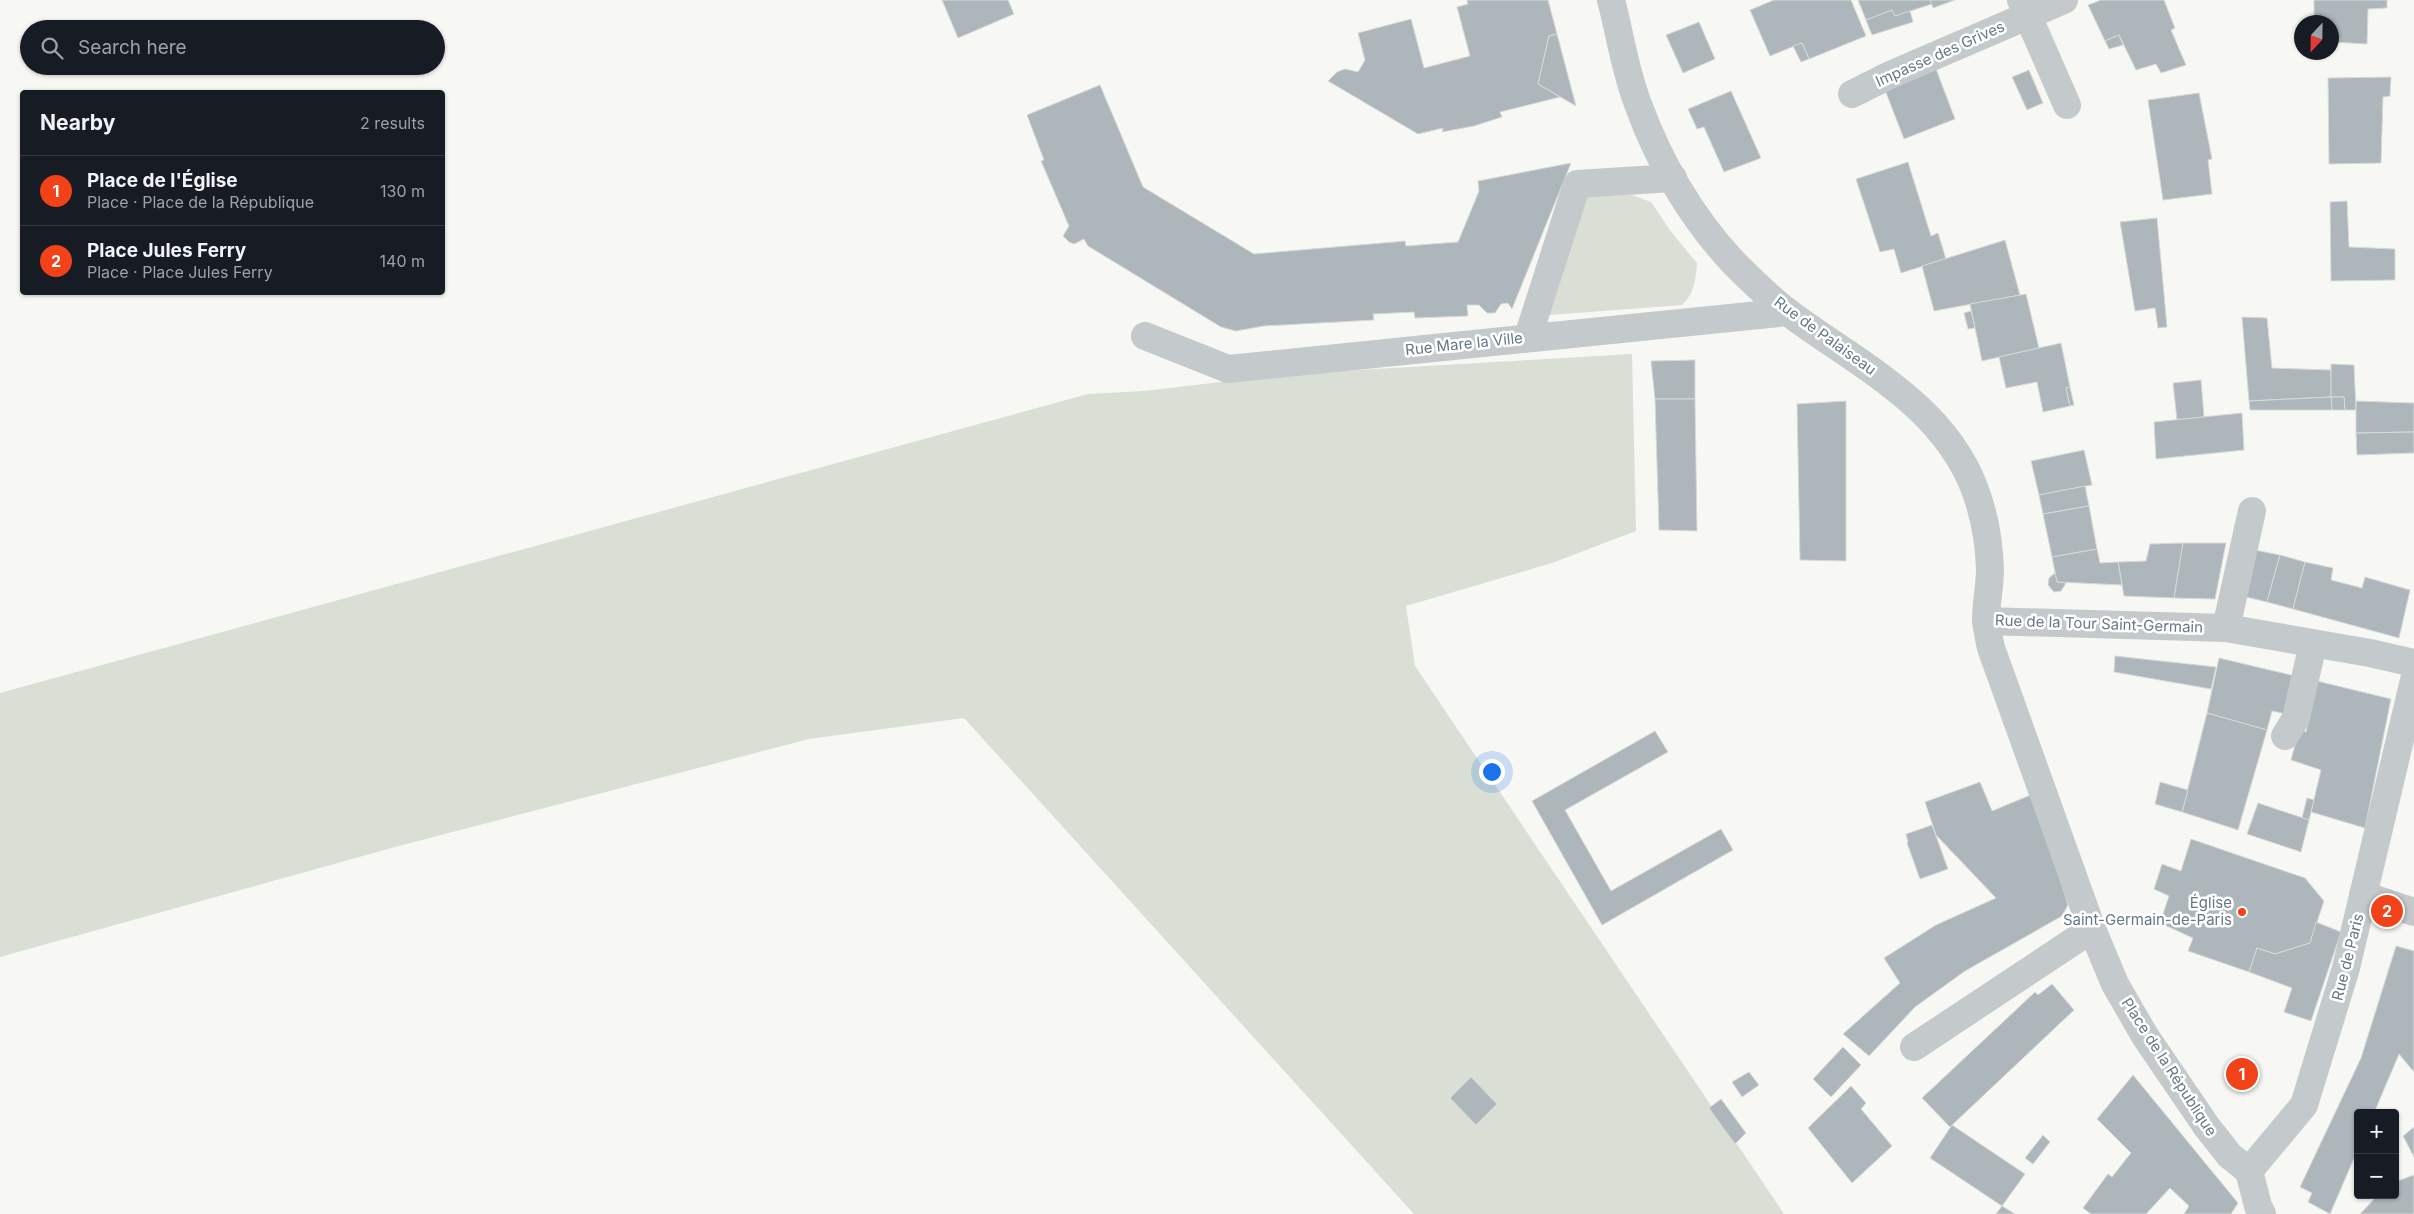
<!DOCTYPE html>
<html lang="en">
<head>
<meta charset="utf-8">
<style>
	body { margin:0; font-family:Inter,sans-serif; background:#20242c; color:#f1f3f6 }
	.controls { position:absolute; right:15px; bottom:15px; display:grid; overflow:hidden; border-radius:5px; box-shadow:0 1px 4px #0004 }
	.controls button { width:45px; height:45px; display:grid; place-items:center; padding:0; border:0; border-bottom:1px solid #363941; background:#171b24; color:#f1f3f6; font:25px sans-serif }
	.compass { position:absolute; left:2294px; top:15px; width:45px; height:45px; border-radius:50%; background:#171b24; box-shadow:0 1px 4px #0004; rotate:202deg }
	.you { position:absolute; left:1491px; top:771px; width:18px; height:18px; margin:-12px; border:4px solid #fff; border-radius:50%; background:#1a73e8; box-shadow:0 0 0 8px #1a73e833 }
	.badge { display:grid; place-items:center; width:32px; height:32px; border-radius:50%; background:#f1421a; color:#fff; font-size:16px; font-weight:700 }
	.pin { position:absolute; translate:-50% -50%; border:2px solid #fff; box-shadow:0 1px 5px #0006 }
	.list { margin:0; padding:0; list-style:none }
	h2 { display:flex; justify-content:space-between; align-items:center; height:65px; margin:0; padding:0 20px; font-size:21px }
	h2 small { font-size:16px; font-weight:400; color:#9ea1a6 }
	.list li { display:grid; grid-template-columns:32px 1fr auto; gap:15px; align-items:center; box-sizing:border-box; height:70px; padding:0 20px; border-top:1px solid #363941 }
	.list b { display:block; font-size:19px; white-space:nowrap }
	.list p { margin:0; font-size:16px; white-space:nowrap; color:#9ea1a6 }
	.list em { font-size:16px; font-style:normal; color:#9ea1a6 }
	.icon { flex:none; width:28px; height:28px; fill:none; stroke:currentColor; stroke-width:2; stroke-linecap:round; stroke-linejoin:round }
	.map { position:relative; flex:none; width:2414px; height:1214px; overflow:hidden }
	.search { position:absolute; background:#171b24; box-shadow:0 1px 4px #0004; left:20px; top:20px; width:425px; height:55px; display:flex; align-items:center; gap:12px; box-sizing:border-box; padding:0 18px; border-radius:28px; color:#9ea1a6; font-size:19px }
	.panel { position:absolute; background:#171b24; box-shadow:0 1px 4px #0004; left:20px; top:90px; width:425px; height:205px; border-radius:5px }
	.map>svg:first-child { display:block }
	.green { fill:#d9dfd4 }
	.building { fill:#adb6bb; stroke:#d9d9d6 }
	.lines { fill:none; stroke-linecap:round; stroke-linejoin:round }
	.minor { stroke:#c4c9cc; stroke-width:28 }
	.poi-dot { fill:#f1421a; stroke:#fff; stroke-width:2 }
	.labels { text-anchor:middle; stroke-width:5; stroke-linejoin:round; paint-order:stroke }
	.street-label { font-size:15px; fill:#647987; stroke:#fff }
	.poi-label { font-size:15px; fill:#647987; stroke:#fff; text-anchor:end }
</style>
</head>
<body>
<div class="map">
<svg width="2414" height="1214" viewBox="0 0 2414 1214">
	<rect width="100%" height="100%" fill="#f7f7f4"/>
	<!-- green -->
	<g class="green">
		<path d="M1632,195L1651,202L1672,233L1697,263C1696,279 1694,294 1682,305L1550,315L1542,309L1582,196Z"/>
		<path d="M1632,354L1636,531L1552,563L1406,606L1415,666L1784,1214H1414L964,718L809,739L395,847L0,957V693L1088,394L1144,391L1289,374Z"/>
	</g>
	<!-- building -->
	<g class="building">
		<path d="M942,0H1008L1014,14L958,38Z"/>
		<path d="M1467,0H1548L1557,34L1549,36L1538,84L1560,97L1500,112L1502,117L1474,126L1442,132L1443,128L1418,134L1328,81L1337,72L1345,69L1358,72L1365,60L1358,33L1411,19L1424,68L1470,56L1457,7L1468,4Z"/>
		<path d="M1774,0H1851L1866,36L1809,59L1802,43L1770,56L1750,10Z"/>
		<path d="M1858,0H1930L1932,4L1895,16L1892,10L1866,20Z"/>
		<path d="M1930,0H1955L1933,8Z"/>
		<path d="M2101,0H2164L2175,28L2171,30L2186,65L2161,73L2156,64L2136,70L2119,35L2105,41L2088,5Z"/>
		<path d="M2314,0H2387V8L2368,9L2367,44L2332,42V22H2314Z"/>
		<path d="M1892,10L1895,16L1910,11L1913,22L1872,35L1866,20Z"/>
		<path d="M1699,22L1715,59L1683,73L1666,35Z"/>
		<path d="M1557,34L1576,106L1538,84L1549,36Z"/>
		<path d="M2119,35L2123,45L2109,49L2105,41Z"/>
		<path d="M1802,43L1809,59L1801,62L1793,46Z"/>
		<path d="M1936,69L1955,119L1904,139L1885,90Z"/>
		<path d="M2029,70L2043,103L2027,110L2012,77Z"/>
		<path d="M2391,77L2390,96L2383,97L2381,163L2329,164L2328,78Z"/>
		<path d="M1100,85L1143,187L1254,254L1405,241L1406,246L1458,242L1479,191L1478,181L1571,163L1512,309L1508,303L1501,304L1495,313H1487L1479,305H1467L1468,316L1415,318L1414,312L1373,314L1374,320L1264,326L1236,331L1221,327L1088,246L1084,239L1074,244L1069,242L1063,236L1069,226L1041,161L1044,160L1027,115Z"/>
		<path d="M1731,91L1761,158L1724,172L1704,127L1697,129L1688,109Z"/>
		<path d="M2199,93L2212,159L2208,160L2212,194L2163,200L2148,100Z"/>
		<path d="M1908,162L1931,236L1938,233L1946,259L1901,273L1894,249L1880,252L1856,179Z"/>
		<path d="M2347,201L2349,247L2395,249V280L2331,281L2330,202Z"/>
		<path d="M2157,218L2167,327L2158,328L2155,308L2135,311L2120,222Z"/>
		<path d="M2005,240L2020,295L1934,311L1922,266Z"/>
		<path d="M2026,294L2039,348L1982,361L1970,304Z"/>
		<path d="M1971,311L1975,328L1968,329L1964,313Z"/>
		<path d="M2242,317L2267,318L2272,368L2331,370V397L2249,401Z"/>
		<path d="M2061,343L2070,387L2066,388L2070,406L2043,412L2037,382L2006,388L1999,357Z"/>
		<path d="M1695,360V399H1655L1651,361Z"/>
		<path d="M2331,364L2354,365L2356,410H2345L2344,397H2331Z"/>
		<path d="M2201,380L2204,417L2177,420L2173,383Z"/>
		<path d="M2070,387L2074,405L2070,406L2066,388Z"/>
		<path d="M2331,397H2344L2345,410H2332Z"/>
		<path d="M2331,397L2332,410H2250L2249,401Z"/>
		<path d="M1655,399H1695L1697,531L1659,530Z"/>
		<path d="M1846,401V561L1800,560L1797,404Z"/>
		<path d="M2356,401L2414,403V432L2356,433Z"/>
		<path d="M2242,413L2244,450L2156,459L2154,422Z"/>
		<path d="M2414,432V453L2357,455L2356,433Z"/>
		<path d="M2084,450L2092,485L2039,495L2031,461Z"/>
		<path d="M2085,486L2089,506L2043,514L2039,495Z"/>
		<path d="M2089,506L2097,549L2052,557L2043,514Z"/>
		<path d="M2183,543L2174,598L2124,596L2118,562L2146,561L2150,544Z"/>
		<path d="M2183,543H2226L2215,599L2174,598Z"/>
		<path d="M2097,549L2100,563L2118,562L2122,585L2057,582L2052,557Z"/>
		<path d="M2255,550L2280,555L2267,602L2242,596Z"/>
		<path d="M2280,555L2305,562L2293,609L2267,602Z"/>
		<path d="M2305,562L2333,568L2331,580L2362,588L2365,577L2410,590L2399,638L2293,609Z"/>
		<path d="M2055,573L2057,582L2066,583L2061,591L2054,592L2048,585L2049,578Z"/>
		<path d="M2115,656L2216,667L2211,689L2114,672Z"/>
		<path d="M2219,658L2295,676L2286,714L2272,711L2267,730L2207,713Z"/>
		<path d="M2317,681L2391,699L2365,828L2311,812L2321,770L2291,760L2299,730L2306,732Z"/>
		<path d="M2207,713L2267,730L2238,830L2182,812Z"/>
		<path d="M1655,731L1668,752L1565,810L1611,891L1721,829L1733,850L1602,925L1532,801Z"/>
		<path d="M1980,782L1992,811L2033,794L2068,905L2062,916L1965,971L1915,1007L1869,1056L1843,1034L1900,983L1884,958L1936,925L1996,898L1936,835L1925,802Z"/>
		<path d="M2160,782L2188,790L2182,812L2155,804Z"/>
		<path d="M2307,798L2314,800L2309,820L2302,818Z"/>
		<path d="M2258,803L2309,820L2301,852L2247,834Z"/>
		<path d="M1932,825L1948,869L1920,879L1907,843L1908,842L1906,834Z"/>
		<path d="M2191,839L2305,878L2324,901L2310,943L2275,954L2257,948L2249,972L2188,951L2193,938L2160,923L2169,896L2154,889L2162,864L2181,871Z"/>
		<path d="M2316,922L2341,932L2311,1021L2284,1012L2292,988L2249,972L2257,948L2275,954L2310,943Z"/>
		<path d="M2396,946L2414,951V1072L2399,1054L2374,1113H2358V1149L2330,1214L2308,1202L2312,1193L2300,1187L2361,1058Z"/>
		<path d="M2052,984L2074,1010L1950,1127L1922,1098L2035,992L2038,995Z"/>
		<path d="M1843,1047L1861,1065L1831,1097L1813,1079Z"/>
		<path d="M1749,1072L1759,1085L1742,1097L1732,1082Z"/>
		<path d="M2133,1075L2238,1203L2231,1214H2184L2189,1206L2170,1188L2146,1214H2091L2083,1208L2108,1174L2112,1177L2131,1153L2097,1119Z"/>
		<path d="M1471,1077L1497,1104L1476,1125L1450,1098Z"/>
		<path d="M1851,1086L1866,1103L1861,1109L1892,1146L1852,1183L1808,1128Z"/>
		<path d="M1721,1099L1746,1133L1735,1144L1709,1108Z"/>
		<path d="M1952,1125L2025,1174L2002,1206L1930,1158Z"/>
		<path d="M2414,1127V1157L2403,1136Z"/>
		<path d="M2043,1135L2050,1142L2033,1164L2025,1158Z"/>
		<path d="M2414,1175V1214H2360L2378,1195H2395V1182Z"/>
		<path d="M2002,1206L2015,1214H1996Z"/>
	</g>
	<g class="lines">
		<!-- minor -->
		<g class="minor">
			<path d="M1611,0C1620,34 1625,71 1638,104C1658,160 1692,219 1734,263C1751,280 1770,299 1789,313C1857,364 1941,403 1974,487C1984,513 1989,541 1990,569C1990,586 1986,603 1986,620C1987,629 1989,639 1991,648L2092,929L2115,984L2145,1036L2207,1127L2230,1156L2249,1171"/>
			<path d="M2021,0L2067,105"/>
			<path d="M1852,94L1890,75L2064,0"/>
			<path d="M1145,336L1228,369L1788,312"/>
			<path d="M1528,337L1577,184L1673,178"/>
			<path d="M1986,621L2226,628L2370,653L2414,663"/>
			<path d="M2226,628L2252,511"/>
			<path d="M2285,736L2296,718L2313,644"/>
			<path d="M2363,895L2414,912"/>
			<path d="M1914,1047L2092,929"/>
			<path d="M2249,1171L2304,1105L2346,968L2414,680"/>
			<path d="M2249,1171L2258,1206L2262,1214"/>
		</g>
	</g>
	<!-- markers -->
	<circle class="poi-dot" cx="2242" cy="912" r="5"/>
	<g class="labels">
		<!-- street labels -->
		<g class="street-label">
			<text transform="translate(1940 54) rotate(-24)" y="5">Impasse des Grives</text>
			<text transform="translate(1825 336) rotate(36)" y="5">Rue de Palaiseau</text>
			<text transform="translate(1464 344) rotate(-6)" y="5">Rue Mare la Ville</text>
			<text transform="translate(2099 624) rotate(2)" y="5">Rue de la Tour Saint-Germain</text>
			<text transform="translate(2348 957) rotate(-76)" y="5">Rue de Paris</text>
			<text transform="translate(2169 1067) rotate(57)" y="5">Place de la République</text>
		</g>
		<!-- poi labels -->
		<g class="poi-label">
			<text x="2232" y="908">Église<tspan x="2232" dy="17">Saint-Germain-de-Paris</tspan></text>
		</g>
	</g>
</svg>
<div class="controls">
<button>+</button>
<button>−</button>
</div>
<svg class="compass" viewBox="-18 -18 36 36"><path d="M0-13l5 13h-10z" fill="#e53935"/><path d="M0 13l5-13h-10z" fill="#9ea1a6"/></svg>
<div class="you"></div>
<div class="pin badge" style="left:2242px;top:1074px">1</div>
<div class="pin badge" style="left:2387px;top:911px">2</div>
<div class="search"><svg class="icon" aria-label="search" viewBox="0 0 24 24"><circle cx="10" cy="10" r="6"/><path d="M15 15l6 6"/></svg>Search here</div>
<section class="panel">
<h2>Nearby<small>2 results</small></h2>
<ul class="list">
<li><span class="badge">1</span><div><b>Place de l'Église</b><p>Place · Place de la République</p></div><em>130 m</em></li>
<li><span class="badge">2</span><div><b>Place Jules Ferry</b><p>Place · Place Jules Ferry</p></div><em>140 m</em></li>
</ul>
</section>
</div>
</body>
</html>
